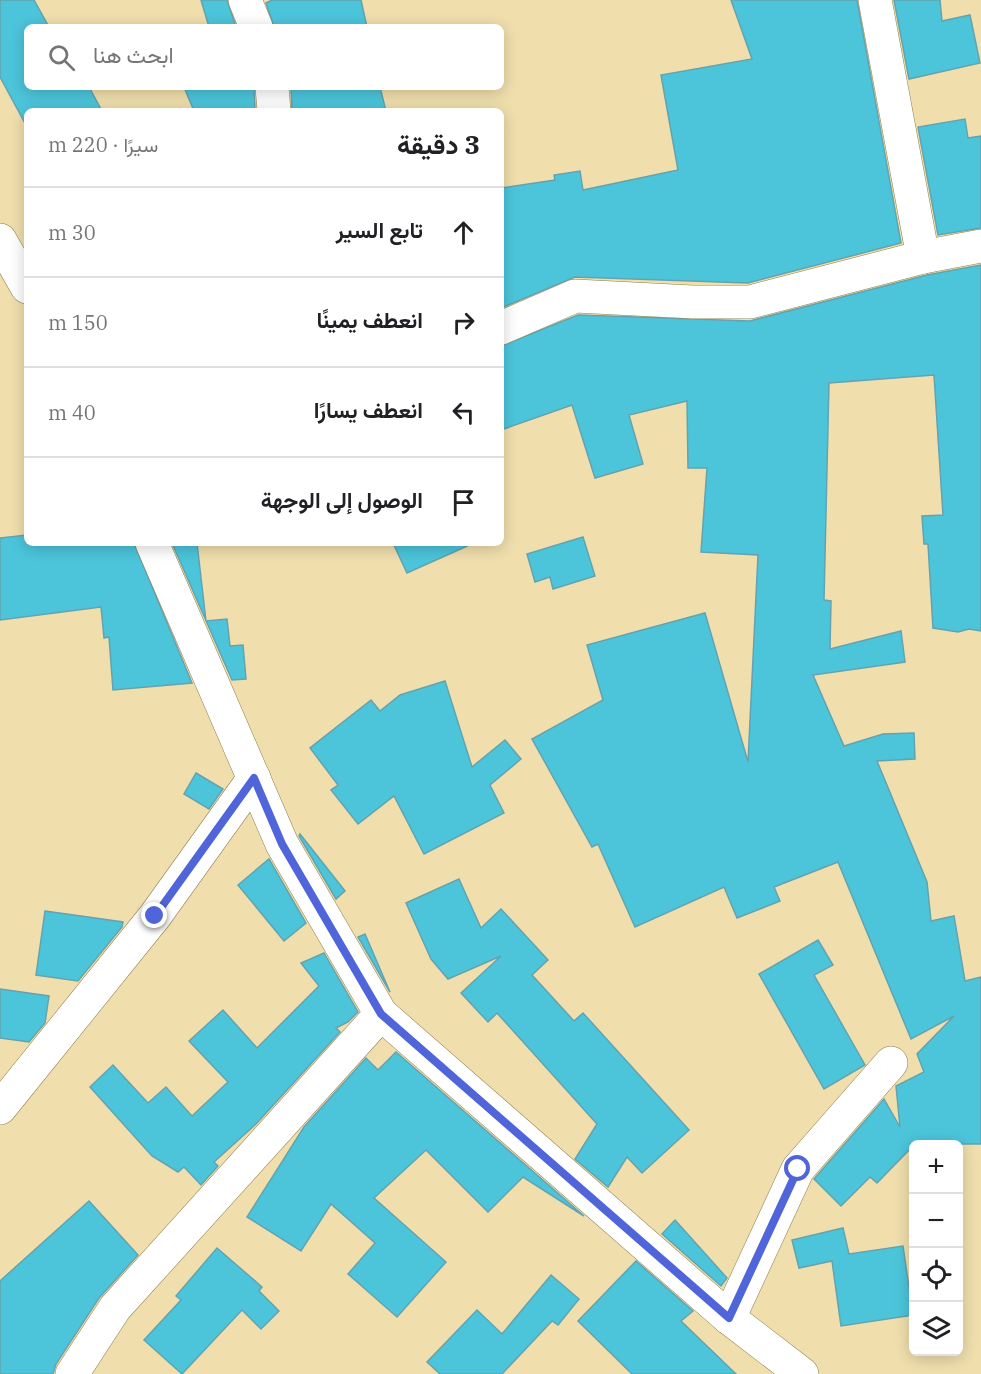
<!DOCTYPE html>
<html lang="ar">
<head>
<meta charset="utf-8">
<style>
	body { margin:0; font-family:"IBM Plex Serif",Vazirmatn,serif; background:#f6f6f6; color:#202124; direction:rtl }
	.controls { position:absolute; right:18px; bottom:18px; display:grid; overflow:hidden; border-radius:9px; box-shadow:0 3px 15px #0003 }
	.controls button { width:54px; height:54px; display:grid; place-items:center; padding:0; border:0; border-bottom:2px solid #e0e0e0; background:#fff; color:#202124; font:30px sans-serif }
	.stop { position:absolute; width:18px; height:18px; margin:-14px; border:4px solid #5065da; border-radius:50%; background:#fff }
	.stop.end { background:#5065da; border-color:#fff; box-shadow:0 2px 6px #0008 }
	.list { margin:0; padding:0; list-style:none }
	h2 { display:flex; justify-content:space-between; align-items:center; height:78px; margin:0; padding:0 24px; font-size:26px }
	h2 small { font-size:20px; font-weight:400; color:#757577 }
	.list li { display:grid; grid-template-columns:39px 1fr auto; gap:18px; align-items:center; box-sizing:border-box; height:90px; padding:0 24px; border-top:2px solid #e0e0e0 }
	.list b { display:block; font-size:22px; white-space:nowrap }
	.list em { font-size:20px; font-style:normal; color:#757577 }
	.icon { flex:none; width:33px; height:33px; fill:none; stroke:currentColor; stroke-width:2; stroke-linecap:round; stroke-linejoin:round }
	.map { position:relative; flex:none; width:981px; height:1374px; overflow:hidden; direction:ltr }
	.search { position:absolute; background:#fff; box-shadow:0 3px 15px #0003; left:24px; top:24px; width:480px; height:66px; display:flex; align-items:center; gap:15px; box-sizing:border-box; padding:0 21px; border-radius:9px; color:#757577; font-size:22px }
	.panel { position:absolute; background:#fff; box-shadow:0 3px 15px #0003; left:24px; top:108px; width:480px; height:438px; border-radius:9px; direction:rtl }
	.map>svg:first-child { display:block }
	.building { fill:#4cc5db; stroke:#63a3b0; stroke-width:1.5 }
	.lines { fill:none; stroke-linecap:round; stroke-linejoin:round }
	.street-casing { stroke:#8e7e4f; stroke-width:34 }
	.street { stroke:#fff; stroke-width:33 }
	.route { stroke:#5065da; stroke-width:8 }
</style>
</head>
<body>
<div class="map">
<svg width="981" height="1374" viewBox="0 0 981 1374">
	<rect width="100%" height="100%" fill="#f0dfad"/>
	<!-- building -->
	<g class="building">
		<path d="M0,0H34L49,27H27V87H89L102,111H27V127L0,77Z"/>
		<path d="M201,0H227L236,27H209Z"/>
		<path d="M272,0H361L367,27H274L266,3Z"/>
		<path d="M731,0H857L901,243L748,283L575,277L501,308V188L555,180L554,175L580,171L583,190L678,170L661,75L752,59Z"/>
		<path d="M894,0H940L942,21L970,15L980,63L909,79Z"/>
		<path d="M184,87H254L255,111H194Z"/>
		<path d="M291,87H380L386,111H292Z"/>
		<path d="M965,119L968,138L981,136V228L938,235L918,127Z"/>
		<path d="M981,265V631L969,629L958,632L933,628L928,544H924L922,516L943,515L934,375L829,383L824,600L831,601L830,649L901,631L905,662L813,675L844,746L883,734L914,733L915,759L877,761L927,882L931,921L954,916L965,981L981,977V1144H911L912,1147L877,1183L870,1177L841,1206L814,1179L884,1099L900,1127L896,1086L924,1072L917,1054L954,1016L911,1039L838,862L774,887L780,901L737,918L724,887L635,927L598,844L592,847L532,739L603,700L587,645L705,613L748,762L758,555L701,552L707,468H688L687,401L629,415L643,464L595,478L572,405L501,430V346L578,315L750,321L927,275Z"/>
		<path d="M27,535V543H134L192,683L113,690L109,637L104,638L101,607L0,620V538Z"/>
		<path d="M583,537L595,576L553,589L550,577L535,582L527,554Z"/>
		<path d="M172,543H197L206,621L227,619L230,646L243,645L246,679L232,680Z"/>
		<path d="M393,543H474L407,573Z"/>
		<path d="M445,681L472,767L505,740L521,759L490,785L504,813L424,854L394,796L358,824L331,790L338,785L310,748L371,700L380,711L400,695Z"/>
		<path d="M196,773L223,789L209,809L184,794Z"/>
		<path d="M300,834L345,891L336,899L299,836Z"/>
		<path d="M269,859L306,923L284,941L238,885Z"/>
		<path d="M459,879L481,928L501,909L548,960L532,975L574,1021L583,1013L689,1130L642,1173L627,1157L608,1187L575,1159L597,1124L497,1013L488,1022L461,993L501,956L448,979L431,959L406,903Z"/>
		<path d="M45,911L123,922L122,927L78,981L36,975Z"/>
		<path d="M365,934L390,992L358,937Z"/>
		<path d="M818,940L833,965L814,975L865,1065L824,1089L759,974Z"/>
		<path d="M324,953L358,1012L348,1022L336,1028L340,1032L256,1124L214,1162L218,1166L201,1185L184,1167L178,1172L152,1156L90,1087L113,1065L148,1103L166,1087L192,1116L228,1082L189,1041L223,1010L257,1048L319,986L301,963Z"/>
		<path d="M0,989L49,996L45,1023L29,1042L0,1038Z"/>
		<path d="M396,1052L584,1216L523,1177L488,1212L426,1150L374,1198L446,1262L397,1317L348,1274L375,1243L331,1204L301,1251L247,1217L304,1127L366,1058L378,1070Z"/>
		<path d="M89,1201L138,1255L99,1298L56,1364L53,1374H0V1281Z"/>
		<path d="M675,1220L727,1278L721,1286L662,1234Z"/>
		<path d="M843,1228L849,1254L903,1246L913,1315L841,1326L832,1261L799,1268L792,1240Z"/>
		<path d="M217,1248L262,1287L259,1291L279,1311L261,1329L242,1310L182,1374L144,1340L181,1300L176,1296Z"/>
		<path d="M636,1261L693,1311L681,1321L736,1374H632L578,1321Z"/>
		<path d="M551,1275L579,1299L558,1325L552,1321L502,1374H440L427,1362L477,1310L502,1334Z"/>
	</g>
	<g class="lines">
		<defs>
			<g id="street">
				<path d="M245,0L256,27"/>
				<path d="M875,0L923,257"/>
				<path d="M272,87L274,111"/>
				<path d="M0,240L27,287"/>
				<path d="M501,328L575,296L693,302H750L923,257L981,246"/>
				<path d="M152,543L282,844L381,1014L729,1318L802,1374"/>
				<path d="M0,1108L155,916L254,778"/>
				<path d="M729,1318L798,1169L891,1063"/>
				<path d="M72,1374L115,1308L381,1014"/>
			</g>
		</defs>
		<!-- street casing -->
		<use href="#street" class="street-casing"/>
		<!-- street -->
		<use href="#street" class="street"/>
	</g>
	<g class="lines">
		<!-- route -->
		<path class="route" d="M155,916L254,778L282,844L381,1014L729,1318L798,1169"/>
	</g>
</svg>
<div class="controls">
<button>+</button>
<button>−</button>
<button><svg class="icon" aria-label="locate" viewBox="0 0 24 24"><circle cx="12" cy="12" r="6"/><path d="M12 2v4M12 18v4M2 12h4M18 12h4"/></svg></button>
<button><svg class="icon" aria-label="layers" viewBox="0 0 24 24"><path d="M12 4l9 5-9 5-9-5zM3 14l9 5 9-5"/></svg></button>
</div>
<div class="stop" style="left:798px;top:1169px"></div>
<div class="stop end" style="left:155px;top:916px"></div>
<div class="search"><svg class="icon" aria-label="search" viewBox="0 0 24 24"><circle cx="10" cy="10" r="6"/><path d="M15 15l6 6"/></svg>ابحث هنا</div>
<section class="panel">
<h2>3 دقيقة<small>سيرًا · 220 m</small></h2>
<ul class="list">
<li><svg class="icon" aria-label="ahead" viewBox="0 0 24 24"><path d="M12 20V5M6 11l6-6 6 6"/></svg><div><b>تابع السير</b></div><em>30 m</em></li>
<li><svg class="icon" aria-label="right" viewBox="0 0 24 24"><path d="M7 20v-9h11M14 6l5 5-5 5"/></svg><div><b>انعطف يمينًا</b></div><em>150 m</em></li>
<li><svg class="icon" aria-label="left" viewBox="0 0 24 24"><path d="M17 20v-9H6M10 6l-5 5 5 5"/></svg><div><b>انعطف يسارًا</b></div><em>40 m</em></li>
<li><svg class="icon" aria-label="arrive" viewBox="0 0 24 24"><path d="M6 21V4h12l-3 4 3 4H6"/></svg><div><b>الوصول إلى الوجهة</b></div></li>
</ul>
</section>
</div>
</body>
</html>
